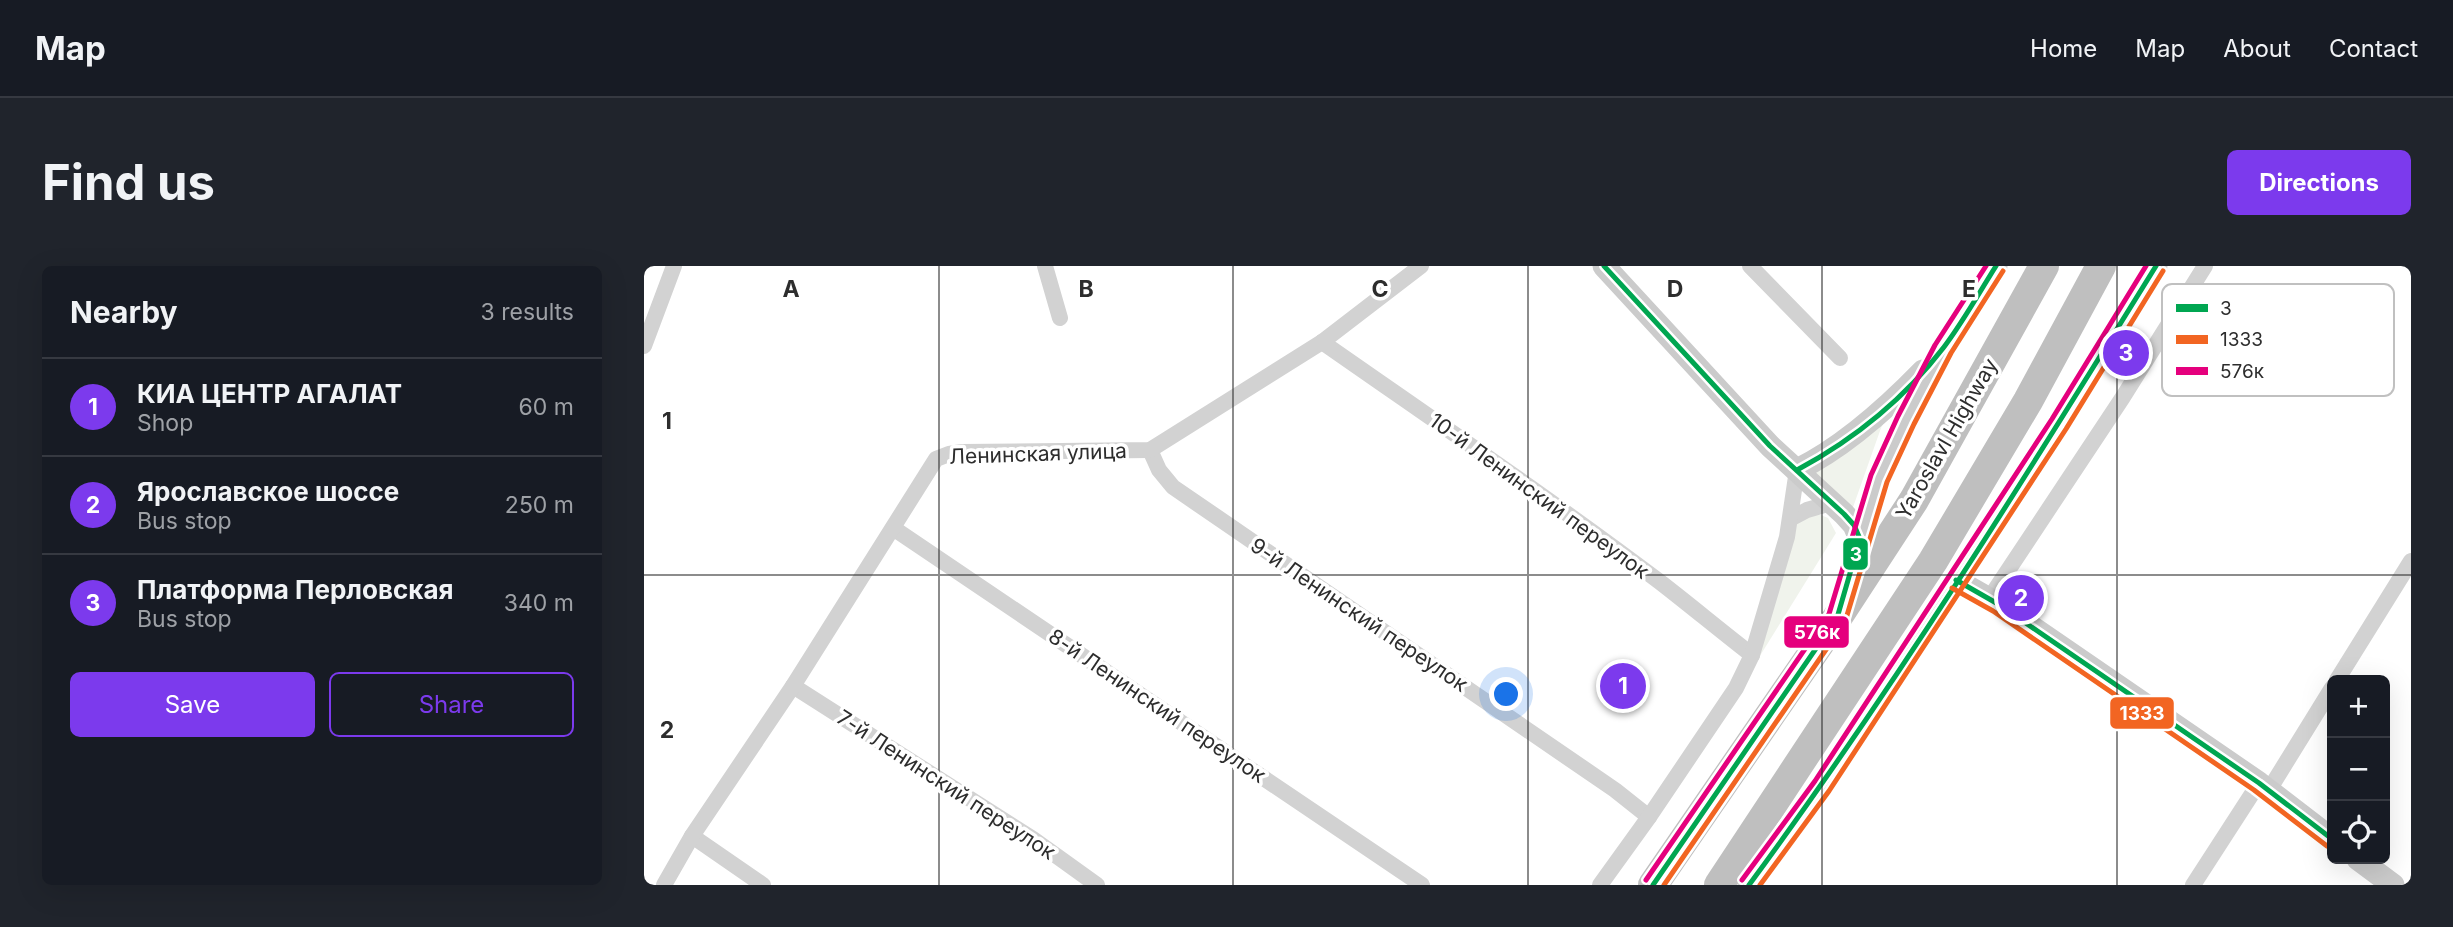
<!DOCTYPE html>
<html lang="en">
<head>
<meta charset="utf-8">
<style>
	body { margin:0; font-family:Inter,sans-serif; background:#20242c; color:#f1f3f6 }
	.controls { position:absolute; right:21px; bottom:21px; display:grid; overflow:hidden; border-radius:10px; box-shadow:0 7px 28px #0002 }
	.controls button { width:63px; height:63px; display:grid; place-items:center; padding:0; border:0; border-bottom:2px solid #363941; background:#171b24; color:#f1f3f6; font:35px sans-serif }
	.you { position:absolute; left:863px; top:429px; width:24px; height:24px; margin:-18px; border:5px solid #fff; border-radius:50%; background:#1a73e8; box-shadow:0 0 0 10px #1a73e833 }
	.badge { display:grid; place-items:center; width:46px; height:46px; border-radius:50%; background:#7c3aed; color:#fff; font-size:23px; font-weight:700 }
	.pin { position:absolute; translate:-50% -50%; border:4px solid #fff; box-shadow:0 2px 7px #0006 }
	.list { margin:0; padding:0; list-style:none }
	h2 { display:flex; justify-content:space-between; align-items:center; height:91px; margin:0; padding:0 28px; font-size:30px }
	h2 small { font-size:23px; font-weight:400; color:#9ea1a6 }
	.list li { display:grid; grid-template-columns:46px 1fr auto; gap:21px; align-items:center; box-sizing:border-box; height:98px; padding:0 28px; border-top:2px solid #363941 }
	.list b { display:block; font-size:26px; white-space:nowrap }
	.list p { margin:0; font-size:23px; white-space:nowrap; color:#9ea1a6 }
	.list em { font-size:23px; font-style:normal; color:#9ea1a6 }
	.actions { display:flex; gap:14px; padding:21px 28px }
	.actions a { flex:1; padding:16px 0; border:2px solid #7c3aed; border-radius:10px; text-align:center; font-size:24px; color:#7c3aed }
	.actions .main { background:#7c3aed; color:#fff }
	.icon { flex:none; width:38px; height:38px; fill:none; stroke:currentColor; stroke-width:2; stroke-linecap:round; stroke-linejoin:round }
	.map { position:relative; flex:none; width:1767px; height:619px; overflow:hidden; border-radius:10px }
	header { display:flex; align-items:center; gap:42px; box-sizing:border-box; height:98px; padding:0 35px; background:#171b24; border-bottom:2px solid #363941 }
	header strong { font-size:33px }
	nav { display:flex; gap:38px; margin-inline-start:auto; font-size:24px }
	.intro { display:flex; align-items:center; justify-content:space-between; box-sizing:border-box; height:168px; padding:0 42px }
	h1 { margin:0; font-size:49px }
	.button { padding:18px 32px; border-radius:10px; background:#7c3aed; color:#fff; font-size:24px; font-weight:700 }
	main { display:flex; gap:42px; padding:0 42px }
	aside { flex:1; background:#171b24; border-radius:10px; box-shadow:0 7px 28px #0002 }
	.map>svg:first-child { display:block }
	.green { fill:#f0f3ec }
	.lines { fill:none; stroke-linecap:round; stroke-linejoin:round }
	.street { stroke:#d2d2d2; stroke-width:16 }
	.secondary { stroke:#cbcbcb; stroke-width:23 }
	.highway { stroke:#bfbfbf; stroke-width:30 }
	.bus-1-casing { stroke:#fff; stroke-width:10 }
	.bus-2-casing { stroke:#fff; stroke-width:10 }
	.bus-3-casing { stroke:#fff; stroke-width:10 }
	.bus-1 { stroke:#00a651; stroke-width:5 }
	.bus-2 { stroke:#f26522; stroke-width:5 }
	.bus-3 { stroke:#e5007d; stroke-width:5 }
	.grid { fill:none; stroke:#2d2d2d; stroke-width:2; stroke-opacity:0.55 }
	.labels { text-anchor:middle; stroke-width:7; stroke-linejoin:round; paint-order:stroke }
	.street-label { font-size:21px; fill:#2d2d2d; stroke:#fff }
	.key { fill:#fff; stroke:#c0c0c0; stroke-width:2 }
	.key-label { font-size:19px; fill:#2d2d2d }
	.grid-label { font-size:23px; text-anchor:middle; font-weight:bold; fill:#2d2d2d; stroke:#fff; stroke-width:7; stroke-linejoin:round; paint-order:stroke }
	.line-badge { stroke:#fff; stroke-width:2.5 }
	.badge-label { font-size:19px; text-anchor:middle; font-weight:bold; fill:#fff }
</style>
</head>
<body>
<header>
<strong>Map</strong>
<nav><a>Home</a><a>Map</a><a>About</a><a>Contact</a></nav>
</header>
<div class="intro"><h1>Find us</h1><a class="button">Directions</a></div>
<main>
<aside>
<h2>Nearby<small>3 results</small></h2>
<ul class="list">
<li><span class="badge">1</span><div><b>КИА ЦЕНТР АГАЛАТ</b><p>Shop</p></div><em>60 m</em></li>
<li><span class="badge">2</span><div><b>Ярославское шоссе</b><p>Bus stop</p></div><em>250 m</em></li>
<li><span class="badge">3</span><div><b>Платформа Перловская</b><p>Bus stop</p></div><em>340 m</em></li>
</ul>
<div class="actions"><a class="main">Save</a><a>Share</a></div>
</aside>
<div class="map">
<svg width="1767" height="619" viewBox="0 0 1767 619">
	<rect width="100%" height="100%" fill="#fff"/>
	<!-- green -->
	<g class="green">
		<path d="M1249,139L1237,162L1207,247L1171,208L1174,200Z"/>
		<path d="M1172,247L1184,252L1192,267L1114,393L1152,258Z"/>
	</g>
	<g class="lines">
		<!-- street -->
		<g class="street">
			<path d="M401,0L416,52"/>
			<path d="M1106,0L1196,92"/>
			<path d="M678,76C791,155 906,233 1016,316C1047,340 1077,365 1108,389"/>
			<path d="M0,80L30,0"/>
			<path d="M506,184L515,204L529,221L971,524L1005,551"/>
			<path d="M1146,253L1163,244L1187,237"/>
			<path d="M249,262L778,619"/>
			<path d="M1345,333L1479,131L1561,0"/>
			<path d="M1693,414L1767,295"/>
			<path d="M149,420L389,573L453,619"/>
			<path d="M1625,524L1688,422"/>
			<path d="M48,570L119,619"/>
			<path d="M20,619L48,570L149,420L292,193L305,188L318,186L506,184L678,76L777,0"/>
			<path d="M956,619L1005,551L1092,422L1108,389L1143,271L1153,204"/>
			<path d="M1549,619L1615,517"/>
		</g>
		<!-- secondary -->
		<g class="secondary">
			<path d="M960,0L1126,180L1200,248L1210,259L1216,273"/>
			<path d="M1153,204C1198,182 1244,141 1279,105"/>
			<path d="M1312,314L1354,338L1615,517L1688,573"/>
			<path d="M1199,332C1211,293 1221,253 1234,215C1262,138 1309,68 1352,0"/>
			<path d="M1714,593L1749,619"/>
			<path d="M1105,619L1178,520L1415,158L1512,0"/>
		</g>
		<!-- highway -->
		<g class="highway">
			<path d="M1009,619L1193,352L1270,234L1400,0"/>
			<path d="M1075,619L1289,295L1384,135L1457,0"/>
		</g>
		<defs>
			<g id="bus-1">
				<path d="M960,0L1126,180L1200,248L1210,259L1216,273L1193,352L1009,619"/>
				<path d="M1153,204C1209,174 1261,132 1300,81C1319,56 1335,27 1352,0"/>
				<path d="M1312,314L1354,338L1615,517L1688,573"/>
				<path d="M1105,619C1251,421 1383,209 1512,0"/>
			</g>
			<g id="bus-2">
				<path d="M1308,322L1349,345L1610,524L1683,580"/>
				<path d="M1020,619L1201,356L1243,216L1270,158L1307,87L1359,5"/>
				<path d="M1116,619L1185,525L1422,163L1519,5"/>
			</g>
			<g id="bus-3">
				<path d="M1002,614L1185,348L1227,209L1254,150L1291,79L1342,0"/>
				<path d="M1098,614L1171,515L1408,153L1502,0"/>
			</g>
		</defs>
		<!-- bus-1 casing -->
		<use href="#bus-1" class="bus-1-casing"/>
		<!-- bus-2 casing -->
		<use href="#bus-2" class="bus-2-casing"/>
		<!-- bus-3 casing -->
		<use href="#bus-3" class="bus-3-casing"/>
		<!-- bus-1 -->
		<use href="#bus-1" class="bus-1"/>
		<!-- bus-2 -->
		<use href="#bus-2" class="bus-2"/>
		<!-- bus-3 -->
		<use href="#bus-3" class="bus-3"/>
	</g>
	<!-- grid -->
	<path class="grid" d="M295,0V619M589,0V619M884,0V619M1178,0V619M1473,0V619M0,309H1767"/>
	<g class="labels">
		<!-- street labels -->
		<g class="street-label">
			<text transform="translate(1303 173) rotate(-60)" y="7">Yaroslavl Highway</text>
			<text transform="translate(394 188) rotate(-2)" y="7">Ленинская улица</text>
			<text transform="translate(895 230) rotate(36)" y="7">10-й Ленинский переулок</text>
			<text transform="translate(715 349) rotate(34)" y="7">9-й Ленинский переулок</text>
			<text transform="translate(513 440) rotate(34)" y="7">8-й Ленинский переулок</text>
			<text transform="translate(302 519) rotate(33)" y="7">7-й Ленинский переулок</text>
		</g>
	</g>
	<!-- legend -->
	<rect x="1518" y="18" width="232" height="112" rx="10" class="key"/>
	<rect x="1532" y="38" width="32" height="8" fill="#00a651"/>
	<rect x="1532" y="69" width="32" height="9" fill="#f26522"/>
	<rect x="1532" y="101" width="32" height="8" fill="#e5007d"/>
	<g class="key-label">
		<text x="1576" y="49">3</text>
		<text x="1576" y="80">1333</text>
		<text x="1576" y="112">576к</text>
	</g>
	<g class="grid-label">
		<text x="147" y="31">A</text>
		<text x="442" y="31">B</text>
		<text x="736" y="31">C</text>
		<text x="1031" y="31">D</text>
		<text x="1325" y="31">E</text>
		<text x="23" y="163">1</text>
		<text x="23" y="472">2</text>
	</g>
	<g class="line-badge">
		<rect x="1198" y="271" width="27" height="34" rx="7" fill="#00a651"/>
		<rect x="1139" y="349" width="67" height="34" rx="7" fill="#e5007d"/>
		<rect x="1465" y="430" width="66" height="34" rx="7" fill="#f26522"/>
	</g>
	<g class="badge-label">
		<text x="1212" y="295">3</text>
		<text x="1173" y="373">576к</text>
		<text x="1498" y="454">1333</text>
	</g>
</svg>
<div class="controls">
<button>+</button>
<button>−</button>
<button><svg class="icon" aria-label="locate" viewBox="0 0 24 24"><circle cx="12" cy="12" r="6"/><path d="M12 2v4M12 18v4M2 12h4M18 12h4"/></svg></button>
</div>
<div class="you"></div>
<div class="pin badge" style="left:979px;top:420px">1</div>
<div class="pin badge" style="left:1377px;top:332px">2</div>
<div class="pin badge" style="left:1482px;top:87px">3</div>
</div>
</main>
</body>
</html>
